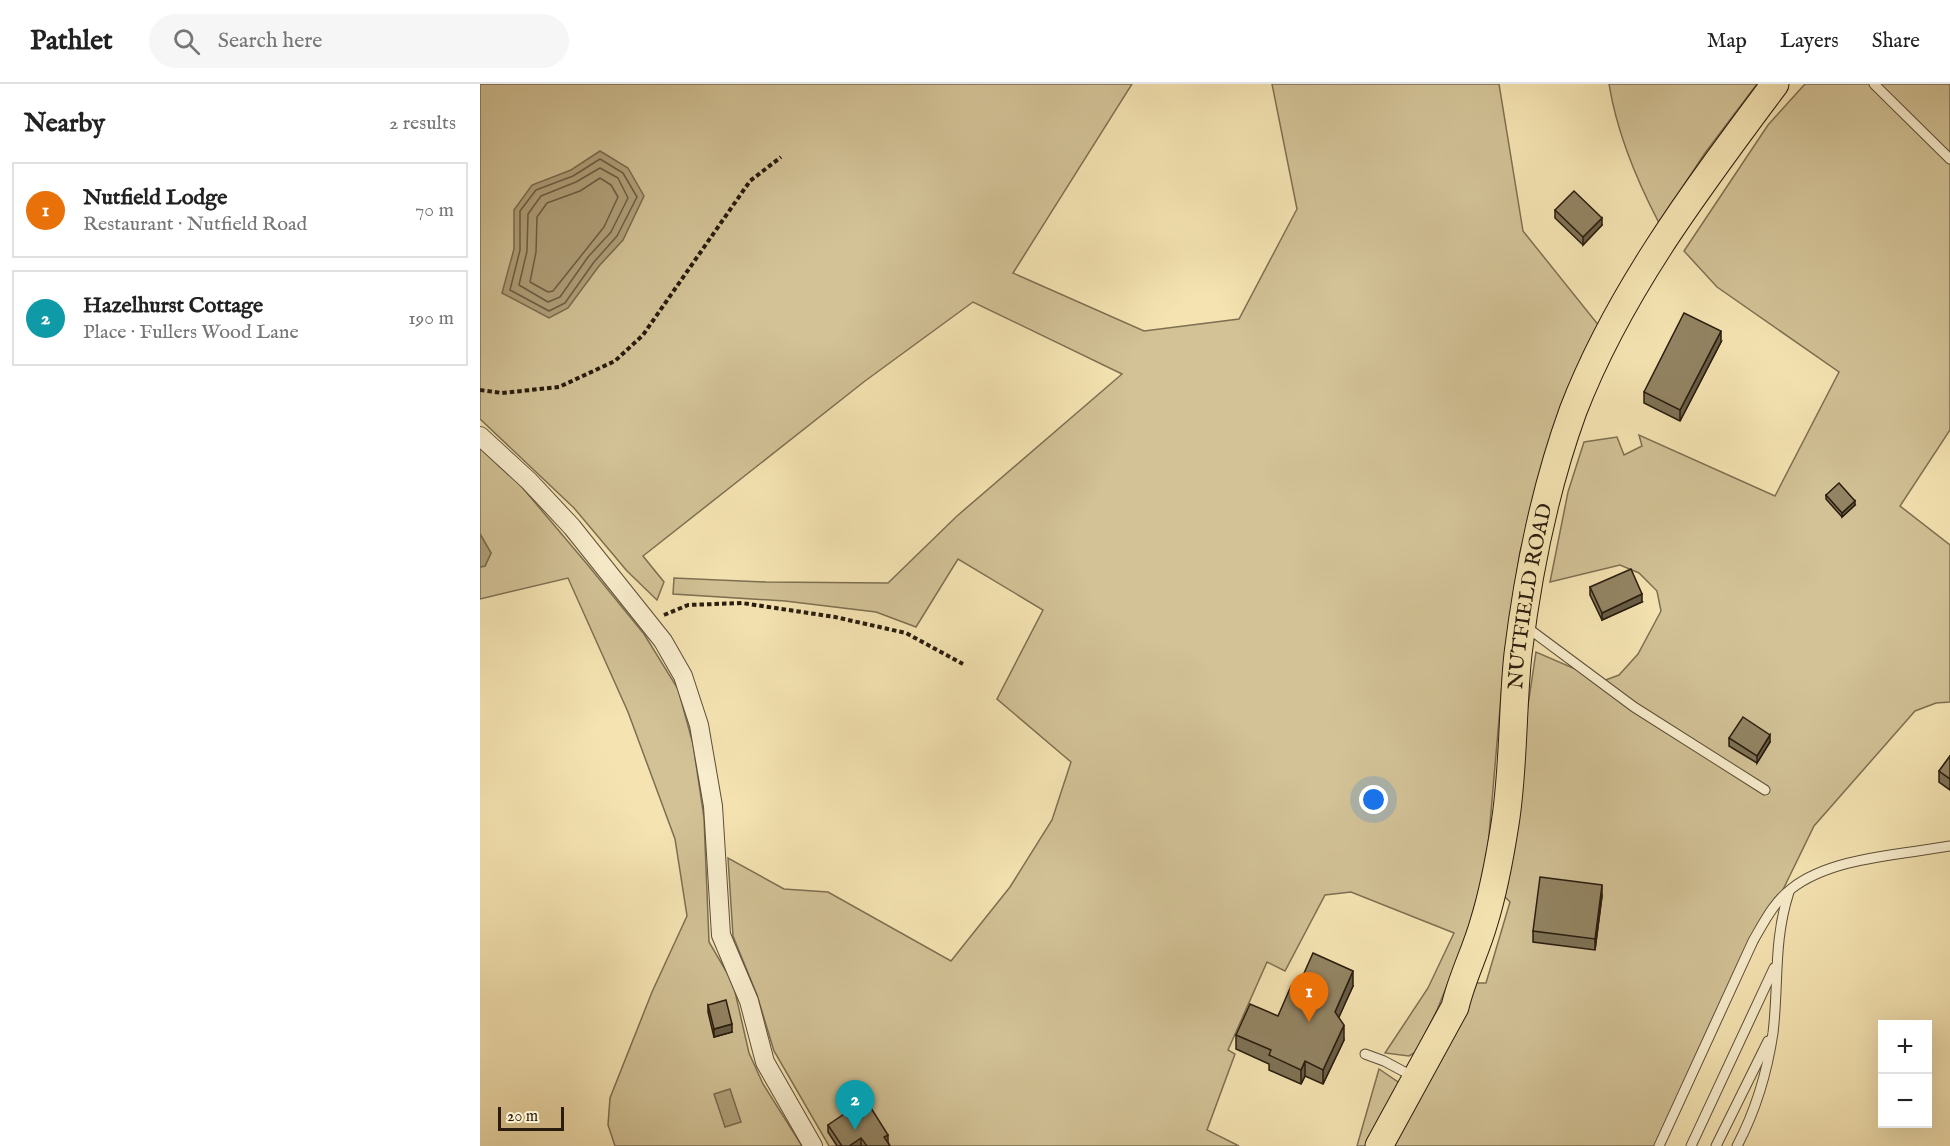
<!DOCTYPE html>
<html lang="en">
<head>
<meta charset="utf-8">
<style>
	body { margin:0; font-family:"IM FELL English",serif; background:#f6f6f6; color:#222 }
	.controls { position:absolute; right:18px; bottom:18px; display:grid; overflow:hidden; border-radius:0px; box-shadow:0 6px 24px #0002 }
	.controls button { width:54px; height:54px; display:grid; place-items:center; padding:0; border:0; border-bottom:2px solid #e0e0e0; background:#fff; color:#222; font:30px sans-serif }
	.scale { position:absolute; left:18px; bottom:15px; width:66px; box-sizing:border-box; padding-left:6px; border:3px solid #291c0e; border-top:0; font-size:16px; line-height:21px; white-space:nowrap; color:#291c0e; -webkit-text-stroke:4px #f8edcd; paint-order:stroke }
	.you { position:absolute; left:894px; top:716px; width:21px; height:21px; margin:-15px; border:4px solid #fff; border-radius:50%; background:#1a73e8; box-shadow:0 0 0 9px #1a73e833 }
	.badge { display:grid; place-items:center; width:39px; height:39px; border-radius:50%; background:#7c3aed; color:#fff; font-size:20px; font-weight:700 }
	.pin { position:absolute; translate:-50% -50px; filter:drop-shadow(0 2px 3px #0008) }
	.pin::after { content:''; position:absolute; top:32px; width:21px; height:18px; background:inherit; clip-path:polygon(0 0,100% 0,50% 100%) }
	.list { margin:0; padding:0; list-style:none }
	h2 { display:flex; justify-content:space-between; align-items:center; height:78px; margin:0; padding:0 24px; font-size:26px }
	h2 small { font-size:20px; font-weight:400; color:#767676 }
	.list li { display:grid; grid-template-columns:39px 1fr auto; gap:18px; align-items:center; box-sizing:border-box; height:96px; margin:0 12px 12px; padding:0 12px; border:2px solid #e0e0e0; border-radius:0px }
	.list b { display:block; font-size:22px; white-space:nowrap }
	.list p { margin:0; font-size:20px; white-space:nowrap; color:#767676 }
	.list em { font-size:20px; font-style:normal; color:#767676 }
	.icon { flex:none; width:33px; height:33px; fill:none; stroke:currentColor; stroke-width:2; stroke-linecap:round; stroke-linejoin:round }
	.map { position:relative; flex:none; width:1470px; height:1062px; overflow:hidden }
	header { display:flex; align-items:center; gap:36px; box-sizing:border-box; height:84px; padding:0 30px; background:#fff; border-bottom:2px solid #e0e0e0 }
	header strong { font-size:28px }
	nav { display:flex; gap:33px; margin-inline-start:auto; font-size:21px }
	.search { width:420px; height:54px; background:#f6f6f6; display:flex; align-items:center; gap:15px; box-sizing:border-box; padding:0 21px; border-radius:33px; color:#767676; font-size:22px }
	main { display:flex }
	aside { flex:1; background:#fff }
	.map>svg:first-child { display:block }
	.green { fill:#d2c296; stroke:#7e6f52; stroke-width:1.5 }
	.water { fill:#b0a07a; stroke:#7a6b4f; stroke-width:1.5 }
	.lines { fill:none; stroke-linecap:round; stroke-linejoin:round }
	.shore { stroke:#6c5e44; stroke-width:1.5 }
	.lane-casing { stroke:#5c4e37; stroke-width:11 }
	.street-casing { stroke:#5c4e37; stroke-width:20 }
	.primary-casing { stroke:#291c0e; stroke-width:29 }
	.path { stroke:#291c0e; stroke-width:4; stroke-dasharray:4.5 3; stroke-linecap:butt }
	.lane { stroke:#f8edcd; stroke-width:9 }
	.street { stroke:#f8edcd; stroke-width:18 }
	.primary { stroke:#f5e4b2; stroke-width:27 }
	.wall { fill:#7e7255; stroke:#291c0e; stroke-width:1.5 }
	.shaded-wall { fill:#675c45; stroke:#291c0e; stroke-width:1.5 }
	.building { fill:#938463; stroke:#291c0e; stroke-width:1.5 }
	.labels { text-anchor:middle; stroke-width:4.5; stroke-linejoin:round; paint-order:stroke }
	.street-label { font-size:21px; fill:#291c0e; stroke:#f8edcd }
</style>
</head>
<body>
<header>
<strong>Pathlet</strong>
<div class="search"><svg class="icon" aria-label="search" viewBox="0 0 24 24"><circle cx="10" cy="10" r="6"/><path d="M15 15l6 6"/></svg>Search here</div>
<nav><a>Map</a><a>Layers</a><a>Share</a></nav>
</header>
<main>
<aside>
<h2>Nearby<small>2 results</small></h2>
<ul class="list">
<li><span class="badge" style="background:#e8710a">1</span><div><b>Nutfield Lodge</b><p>Restaurant · Nutfield Road</p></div><em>70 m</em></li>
<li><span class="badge" style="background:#0f9aa8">2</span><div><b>Hazelhurst Cottage</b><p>Place · Fullers Wood Lane</p></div><em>190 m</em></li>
</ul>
</aside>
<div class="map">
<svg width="1470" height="1062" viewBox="0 0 1470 1062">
	<rect width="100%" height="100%" fill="#f5e4b2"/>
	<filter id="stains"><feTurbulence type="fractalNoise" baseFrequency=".00333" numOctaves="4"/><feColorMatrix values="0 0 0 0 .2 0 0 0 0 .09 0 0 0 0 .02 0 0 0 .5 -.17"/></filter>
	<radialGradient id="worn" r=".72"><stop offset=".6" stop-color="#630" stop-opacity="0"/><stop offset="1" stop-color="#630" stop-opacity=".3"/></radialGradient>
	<!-- green -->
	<g class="green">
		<path d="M0,0H652L533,189L664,247L759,235L817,125L792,0H1019L1043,147L1120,243L1077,339L1040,468L1025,566L1008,763L993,838L957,926L936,968L929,972L905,969L948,904L974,849L871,808L845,811L805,887L787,878L748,966L755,970L727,1046L759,1062H349L294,967L277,911L253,852L248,774L304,805L348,808L471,877L530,803L572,736L591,678L517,615L563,526L478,475L436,543L396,528L305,517L193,510L194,494L286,498L408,499L477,432L642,290L493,218L385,297L163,472L184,498L177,516L147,487L94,424L0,335Z"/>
		<path d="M1129,0H1277L1225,69L1179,139C1156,95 1137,50 1129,0Z"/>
		<path d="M1325,0H1470V346L1420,422L1470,461V618L1456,619L1435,627L1334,742L1178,1062H899L981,899H1006L1030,818L1020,808L1056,568L1123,597L1139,591L1158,570L1181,527L1177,507L1159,489L1140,481L1070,498L1088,408L1104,358L1137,353L1144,371L1162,362L1159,351L1295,412L1359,288L1237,203L1204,167L1288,41Z"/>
		<path d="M0,362L41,402L107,480L164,550L198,605L213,660L224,734L229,858L253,899L269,969L283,1000L322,1062H135L128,1041L130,1014L172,908L207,832L195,755L148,628L88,494L0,515V483L5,482L11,469L0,450Z"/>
		<path d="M899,985L918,998V1009L893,1062H877Z"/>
	</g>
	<!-- water -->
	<g class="water">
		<path d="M120,67L148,84L164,112L143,156L119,182L88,224L69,234L22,209L34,165V126L52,101L91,86Z"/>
		<path d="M0,450L11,469L5,482L0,483Z"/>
		<path d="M250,1005L261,1038L245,1043L234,1010Z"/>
	</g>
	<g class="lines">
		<!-- shore -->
		<g class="shore">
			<path d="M120,75L143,89L157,113L137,152L114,178L85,219L69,227L30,206L40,166V127L56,106L93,92Z"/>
			<path d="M120,84L138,94L148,114L131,148L108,173L80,213L68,218L39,201L47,167L48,130L61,112L96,98Z"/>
			<path d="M120,94L131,101L138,113L124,143L73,207L68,208L50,198L56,168L57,133L67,119L100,107Z"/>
		</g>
		<defs>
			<g id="lane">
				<path d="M1394,0L1470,75"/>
				<path d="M1045,542L1154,623L1285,706"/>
				<path d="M885,970L904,977L934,993"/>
				<path d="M1179,1062L1273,857C1284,838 1294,818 1311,805C1351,773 1421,771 1470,762"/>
				<path d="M1211,1062L1294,884"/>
				<path d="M1236,1062L1288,957"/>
				<path d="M1257,1062C1276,1026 1287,989 1293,949C1299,899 1293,858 1309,808"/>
			</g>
			<path id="street" d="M0,352L49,397L92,443L183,557L203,592L219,641L233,722L241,851L269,917L285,978L333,1062"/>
			<g id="primary">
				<path id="s1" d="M899,1062L975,923C982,893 996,867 1004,838C1014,806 1020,772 1025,740C1034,684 1032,626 1038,570C1048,489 1065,404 1093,327C1139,207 1219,102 1295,0"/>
			</g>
		</defs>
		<!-- lane casing -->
		<use href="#lane" class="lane-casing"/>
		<!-- street casing -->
		<use href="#street" class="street-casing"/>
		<!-- primary casing -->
		<use href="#primary" class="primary-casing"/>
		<!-- path -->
		<g class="path">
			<path d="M0,306L22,309L79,303L135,277L163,251L270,97L301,73"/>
			<path d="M184,531L208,521L262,519L355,533L426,549L483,580"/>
		</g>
		<!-- lane -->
		<use href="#lane" class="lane"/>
		<!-- street -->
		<use href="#street" class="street"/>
		<!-- primary -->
		<use href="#primary" class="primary"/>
	</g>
	<!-- wall -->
	<g class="wall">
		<path d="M1075,126L1122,141L1103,161L1075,134Z"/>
		<path d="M1241,258L1200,337L1164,319V308Z"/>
		<path d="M1346,411L1375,421L1362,433L1346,415Z"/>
		<path d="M1110,503L1162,518L1122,536L1110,511Z"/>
		<path d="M1249,654L1290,658L1277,679L1249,662Z"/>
		<path d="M1470,672V706L1459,698V687Z"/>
		<path d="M1122,812L1115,866L1053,858V847Z"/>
		<path d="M873,902L858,934L864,956L843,1000L825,992L821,1000L789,986V980L756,965V951L798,932L817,905Z"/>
		<path d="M228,921L252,948L234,953L228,928Z"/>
		<path d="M372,1037L408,1058L410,1062H382L381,1061L357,1062L348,1048V1041Z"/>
	</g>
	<!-- shaded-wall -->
	<g class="shaded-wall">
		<path d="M1122,134V141L1103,161V153Z"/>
		<path d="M1241,247V258L1200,337V326Z"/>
		<path d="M1375,417V421L1362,433V429Z"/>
		<path d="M1162,510V518L1122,536V529Z"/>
		<path d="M1290,651V658L1277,679V672Z"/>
		<path d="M1122,801V812L1115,866V855Z"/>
		<path d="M873,887V902L855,942V928Z"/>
		<path d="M252,940V948L234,953V945Z"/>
		<path d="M864,941V956L843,1000V986Z"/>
		<path d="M825,977V992L821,1000V986Z"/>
		<path d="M408,1051V1058L404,1061V1053Z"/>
		<path d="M381,1054V1061L380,1062H369Z"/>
	</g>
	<!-- building -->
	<g class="building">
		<path d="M1094,107L1122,134L1103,153L1075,126Z"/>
		<path d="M1204,229L1241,247L1200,326L1164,308Z"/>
		<path d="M1359,399L1375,417L1362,429L1346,411Z"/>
		<path d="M1151,485L1162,510L1122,529L1110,503Z"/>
		<path d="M1263,633L1290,651L1277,672L1249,654Z"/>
		<path d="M1470,672V695L1459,687Z"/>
		<path d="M1060,793L1122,801L1115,855L1053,847Z"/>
		<path d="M833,869L873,887L855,928L864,941L843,986L825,977L821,986L789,971L791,966L756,951L770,920L798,932L811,902L817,905Z"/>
		<path d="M246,916L252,940L234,945L228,921Z"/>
		<path d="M391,1024L408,1051L404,1053L410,1062H387L381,1054L369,1062H362L348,1041L367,1028L372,1037Z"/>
	</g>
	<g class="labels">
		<!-- street labels -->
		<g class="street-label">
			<text dy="7" stroke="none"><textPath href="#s1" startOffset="578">NUTFIELD ROAD</textPath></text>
		</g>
	</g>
	<rect width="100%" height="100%" filter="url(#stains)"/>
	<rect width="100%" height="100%" fill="url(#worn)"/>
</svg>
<div class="controls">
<button>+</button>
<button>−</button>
</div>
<div class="scale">20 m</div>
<div class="you"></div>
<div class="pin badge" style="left:829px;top:938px;background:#e8710a">1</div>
<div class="pin badge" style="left:375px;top:1046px;background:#0f9aa8">2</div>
</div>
</main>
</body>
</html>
